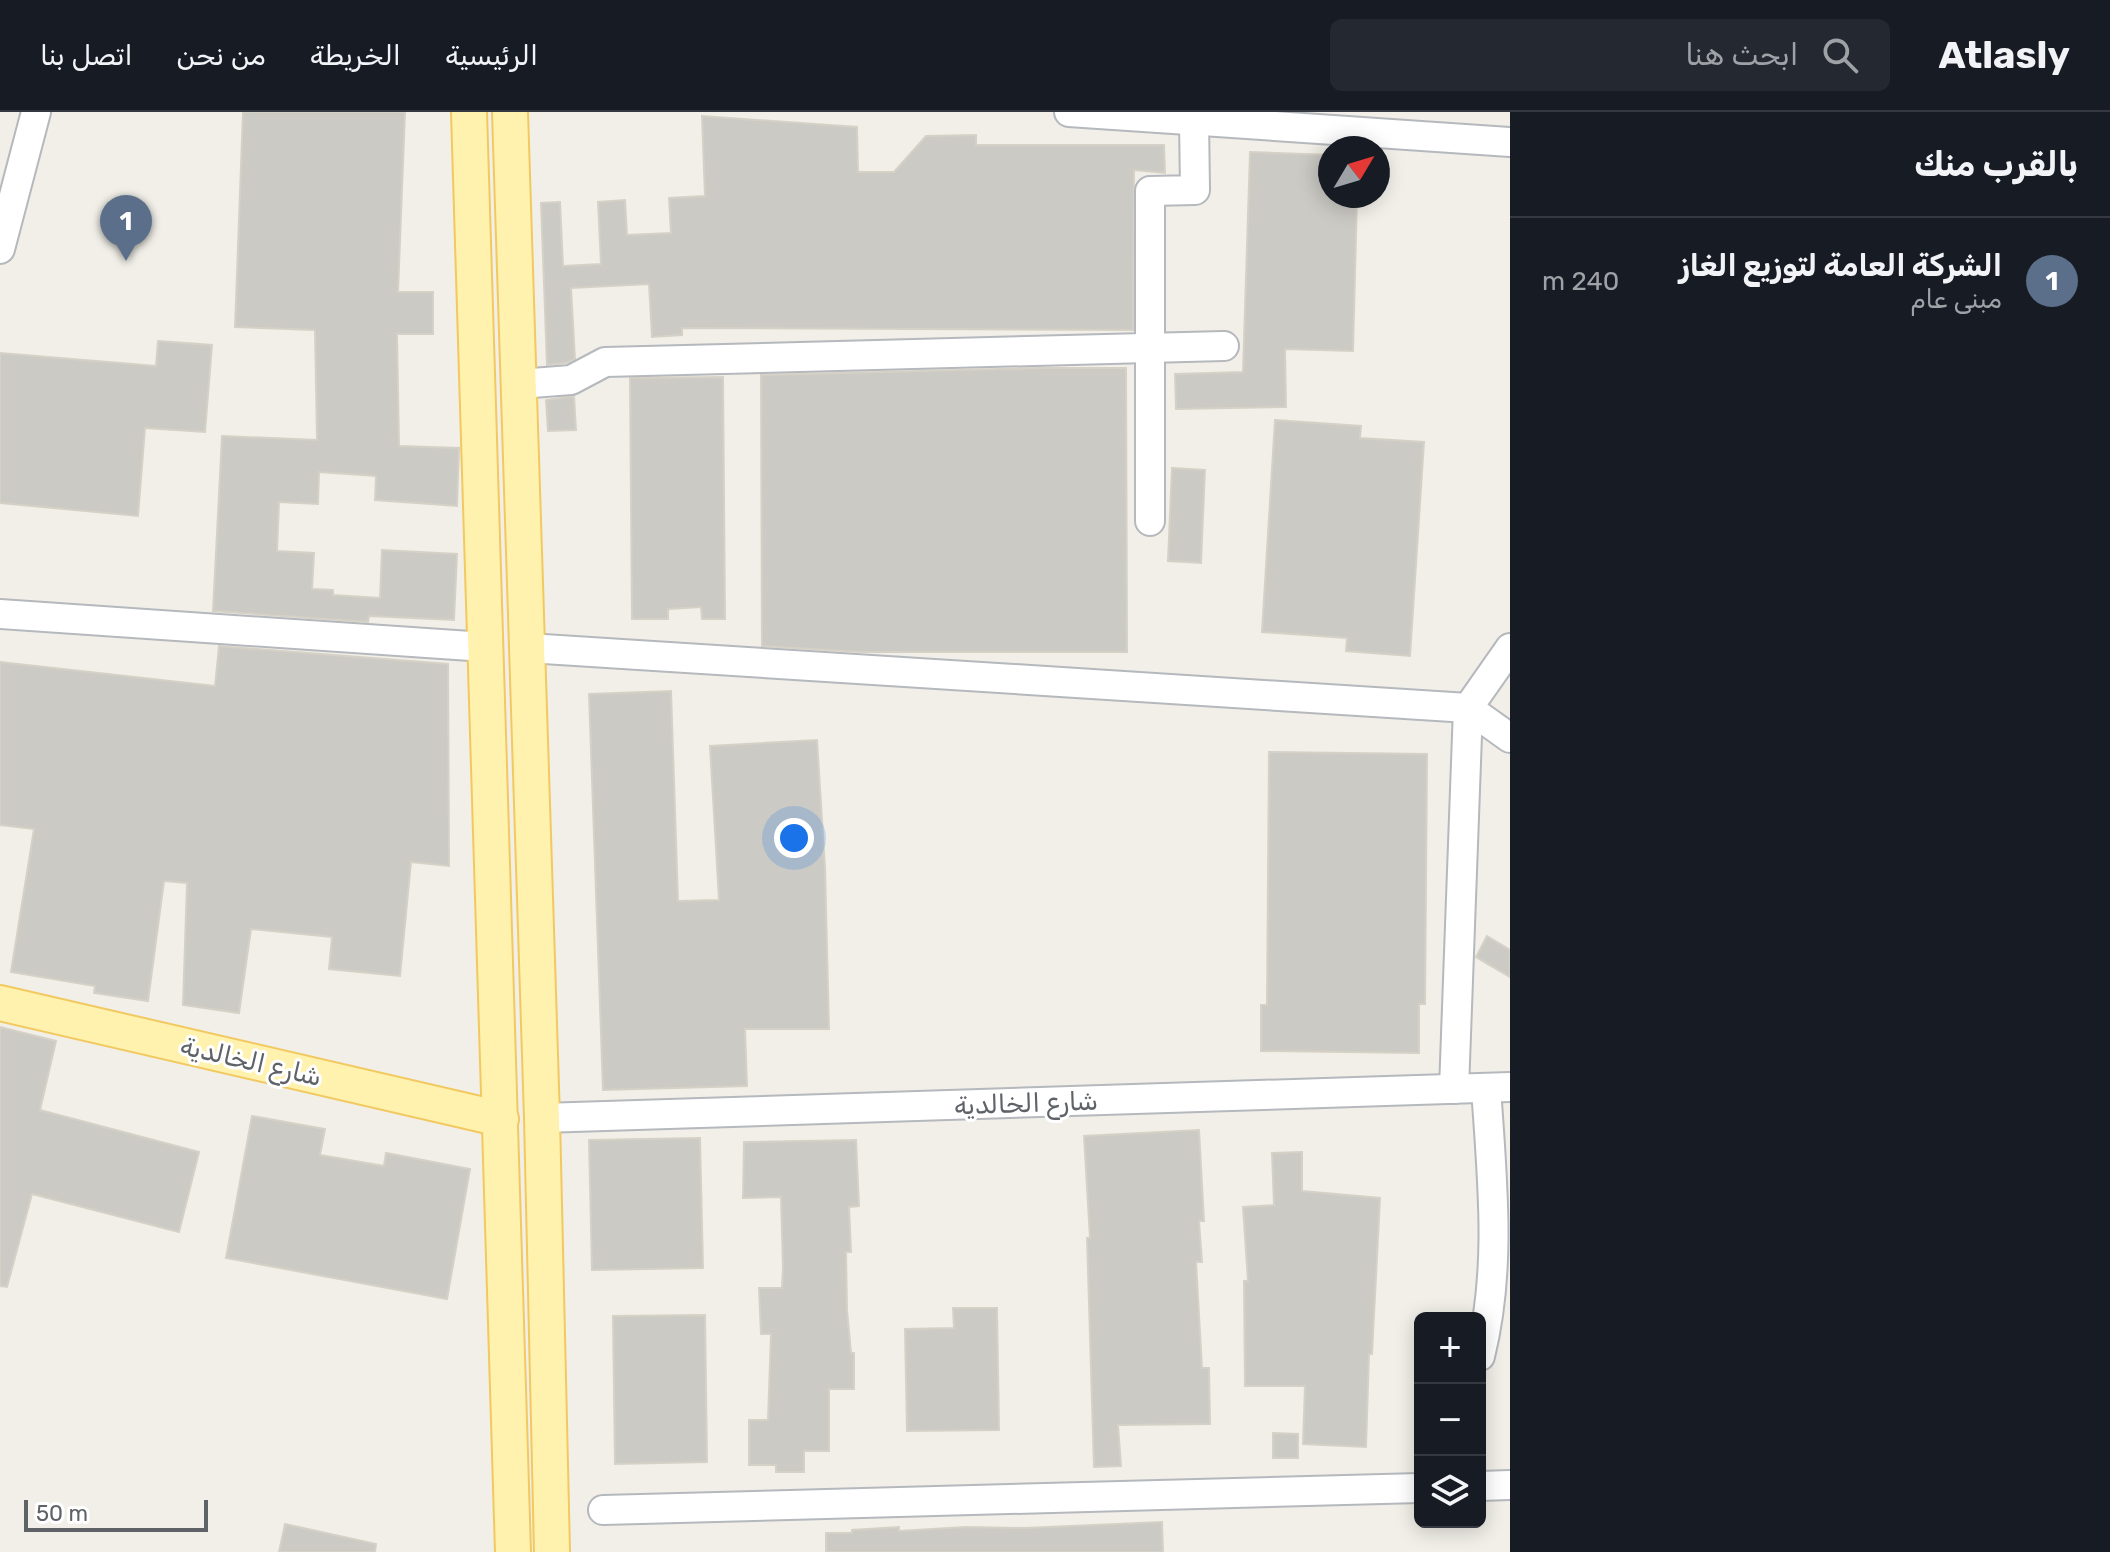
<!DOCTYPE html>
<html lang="ar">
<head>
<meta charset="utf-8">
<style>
	body { margin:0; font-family:Rubik,Cairo,sans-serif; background:#242831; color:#f1f3f6; direction:rtl }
	.controls { position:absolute; right:24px; bottom:24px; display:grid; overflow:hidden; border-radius:12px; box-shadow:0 4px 20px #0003 }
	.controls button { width:72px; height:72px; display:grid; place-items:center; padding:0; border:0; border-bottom:2px solid #363941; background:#171b24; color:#f1f3f6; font:40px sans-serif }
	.compass { position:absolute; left:1318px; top:24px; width:72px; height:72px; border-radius:50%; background:#171b24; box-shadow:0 4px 20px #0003; rotate:52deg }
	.scale { position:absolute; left:24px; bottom:20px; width:184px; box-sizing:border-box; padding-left:8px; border:4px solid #5f6368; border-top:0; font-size:22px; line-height:28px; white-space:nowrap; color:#5f6368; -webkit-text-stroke:6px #fff; paint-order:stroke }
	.you { position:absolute; left:794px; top:726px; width:28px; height:28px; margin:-20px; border:6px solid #fff; border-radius:50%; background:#1a73e8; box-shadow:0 0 0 12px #1a73e833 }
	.badge { display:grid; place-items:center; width:52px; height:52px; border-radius:50%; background:#ea4335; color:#fff; font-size:26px; font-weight:700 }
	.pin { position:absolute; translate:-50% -66px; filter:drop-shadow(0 2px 4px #0008) }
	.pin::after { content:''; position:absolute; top:42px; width:28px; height:24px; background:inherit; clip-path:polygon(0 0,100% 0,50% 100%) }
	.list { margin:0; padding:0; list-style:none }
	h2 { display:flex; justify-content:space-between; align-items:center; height:104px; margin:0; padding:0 32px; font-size:34px }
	h2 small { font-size:26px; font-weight:400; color:#9ea1a6 }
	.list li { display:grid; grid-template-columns:52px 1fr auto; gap:24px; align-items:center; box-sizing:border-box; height:128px; padding:0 32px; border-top:2px solid #363941 }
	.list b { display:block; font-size:30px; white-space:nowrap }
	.list p { margin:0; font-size:26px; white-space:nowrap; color:#9ea1a6 }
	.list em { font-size:26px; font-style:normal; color:#9ea1a6 }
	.icon { flex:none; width:44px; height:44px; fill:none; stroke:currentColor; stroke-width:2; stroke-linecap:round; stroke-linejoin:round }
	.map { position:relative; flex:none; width:1510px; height:1440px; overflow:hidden; direction:ltr }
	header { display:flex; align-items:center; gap:48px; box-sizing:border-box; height:112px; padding:0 40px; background:#171b24; border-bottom:2px solid #363941 }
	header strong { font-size:38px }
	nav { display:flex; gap:44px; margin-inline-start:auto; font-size:28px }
	.search { width:560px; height:72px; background:#242831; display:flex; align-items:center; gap:20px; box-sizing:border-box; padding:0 28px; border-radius:12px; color:#9ea1a6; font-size:30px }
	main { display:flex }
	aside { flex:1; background:#171b24 }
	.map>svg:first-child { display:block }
	.building { fill:#cccac5; stroke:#d6d1c6; stroke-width:2 }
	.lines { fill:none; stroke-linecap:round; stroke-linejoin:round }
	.minor-casing { stroke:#b5b8bc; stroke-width:32 }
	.major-casing { stroke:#f2c960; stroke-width:38 }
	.minor { stroke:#fff; stroke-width:28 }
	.major { stroke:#fff2af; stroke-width:34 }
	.labels { text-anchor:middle; stroke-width:6; stroke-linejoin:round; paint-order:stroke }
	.street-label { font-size:26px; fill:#5f6368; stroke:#fff }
</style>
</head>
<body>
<header>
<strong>Atlasly</strong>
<div class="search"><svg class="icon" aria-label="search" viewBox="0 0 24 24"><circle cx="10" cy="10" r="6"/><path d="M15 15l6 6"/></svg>ابحث هنا</div>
<nav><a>الرئيسية</a><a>الخريطة</a><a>من نحن</a><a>اتصل بنا</a></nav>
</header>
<main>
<aside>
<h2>بالقرب منك<small></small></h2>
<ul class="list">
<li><span class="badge" style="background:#5c6f8a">1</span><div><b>الشركة العامة لتوزيع الغاز</b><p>مبنى عام</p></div><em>240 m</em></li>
</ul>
</aside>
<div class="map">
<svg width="1510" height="1440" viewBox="0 0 1510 1440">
	<rect width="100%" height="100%" fill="#f1efe8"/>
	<!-- building -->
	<g class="building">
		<path d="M243,0H405L398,180H433V222H397L399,334L459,336L457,394L375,388L376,364L319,360L318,392L279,390L277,439L314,441L312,477L333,478V483L380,486L382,438L457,442L454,508L369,504L368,510L213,499L222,324L317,328L315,218L235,215Z"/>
		<path d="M702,4L857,15L858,60H894L926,24L976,23V33H1164L1165,61L1134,58L1133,218L682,216V223L652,225L649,172L571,176L575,247L566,251L547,253L541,91L560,90L563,154L601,152L598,90L625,88L627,123L671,121L669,86L705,84Z"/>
		<path d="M1250,40L1330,43V84H1357L1353,239L1285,237L1286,295L1176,297L1175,262L1243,260Z"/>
		<path d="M158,229L212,233L205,320L145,316L138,404L0,391V241L156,254Z"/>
		<path d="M1041,256H1126L1127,540H861L762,534L761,263Z"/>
		<path d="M723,265L725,507H702L701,495L668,497V507H632L630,266Z"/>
		<path d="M574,284L576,318L548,319L546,288Z"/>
		<path d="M1275,308L1361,314L1360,326L1424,330L1410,544L1346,539L1347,526L1262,520Z"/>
		<path d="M1172,356L1205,358L1201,451L1168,449Z"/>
		<path d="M219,534L448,552L449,754L411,750L400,864L329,857L332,825L251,817L239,901L183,893L187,771L164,769L148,889L94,881L95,874L11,860L34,717L0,713V550L215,574Z"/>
		<path d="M671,579L678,789L719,788L710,634L817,628L825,756L829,917H745L747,974L603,978L589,582Z"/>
		<path d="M1269,640L1427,642L1425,892H1419V941L1261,939V893H1267Z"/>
		<path d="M1487,824L1510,838V865L1476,845Z"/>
		<path d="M0,915L56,929L40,998L199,1040L179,1120L32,1082L7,1175L0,1174Z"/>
		<path d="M252,1004L325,1017L320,1043L384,1054L386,1041L470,1057L447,1187L226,1146Z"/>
		<path d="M1199,1018L1204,1109H1199L1202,1150H1196L1202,1256H1209L1210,1312L1118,1313L1121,1354L1094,1355L1087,1126H1090L1084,1024Z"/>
		<path d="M700,1026L703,1156L592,1158L589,1028Z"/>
		<path d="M856,1028L859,1094L849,1095L851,1140H846L847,1198L851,1241H854V1277H829V1339H804V1360H776V1353H749V1308H768L771,1222H761L759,1176H782L783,1156L781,1085L743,1086L744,1030Z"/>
		<path d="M1302,1040V1079L1380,1086L1372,1242H1369L1366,1335L1303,1332L1305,1274H1245L1244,1169H1248L1243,1095L1274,1093L1272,1041Z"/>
		<path d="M953,1196H997L999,1318L907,1319L905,1217L954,1216Z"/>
		<path d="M705,1203L707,1350L615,1352L613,1204Z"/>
		<path d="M1273,1321L1298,1322V1346H1273Z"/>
		<path d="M1162,1410L1163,1440H826V1421H852V1418L899,1415V1419L965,1415L1025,1416Z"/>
		<path d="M285,1412L376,1432L375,1440H279Z"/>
	</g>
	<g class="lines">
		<defs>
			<g id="minor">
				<path d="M1069,0L1510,30"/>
				<path d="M0,137L36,0"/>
				<path d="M519,272L571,268L605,250L1224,234"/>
				<path d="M1150,409V79L1195,78L1194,8"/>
				<path d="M0,502L485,535"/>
				<path d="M528,536L1468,596L1510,626"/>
				<path d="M1454,977L1468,596L1510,536"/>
				<path d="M542,1006L1510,975"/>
				<path d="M1480,1244C1502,1156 1492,1066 1486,976"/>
				<path d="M1480,1374L1510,1373"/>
				<path d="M603,1398L1420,1376"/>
			</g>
			<g id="major">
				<path d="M469,0L513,1440"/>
				<path d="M510,0L542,1006L552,1440"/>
				<path d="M0,891L501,1007"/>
			</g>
		</defs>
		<!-- minor casing -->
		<use href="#minor" class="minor-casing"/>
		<!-- major casing -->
		<use href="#major" class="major-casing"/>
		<!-- minor -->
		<use href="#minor" class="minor"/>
		<!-- major -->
		<use href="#major" class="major"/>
	</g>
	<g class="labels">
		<!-- street labels -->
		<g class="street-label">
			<text transform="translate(251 949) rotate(13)" y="9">شارع الخالدية</text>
			<text transform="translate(1026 991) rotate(-2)" y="9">شارع الخالدية</text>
		</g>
	</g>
</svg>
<div class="controls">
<button>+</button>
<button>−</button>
<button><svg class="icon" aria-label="layers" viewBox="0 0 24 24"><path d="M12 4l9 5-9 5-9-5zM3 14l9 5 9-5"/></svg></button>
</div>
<svg class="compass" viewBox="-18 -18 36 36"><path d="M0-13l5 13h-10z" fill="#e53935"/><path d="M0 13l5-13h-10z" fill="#9ea1a6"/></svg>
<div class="scale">50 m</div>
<div class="you"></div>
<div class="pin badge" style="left:126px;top:149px;background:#5c6f8a">1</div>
</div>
</main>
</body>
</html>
